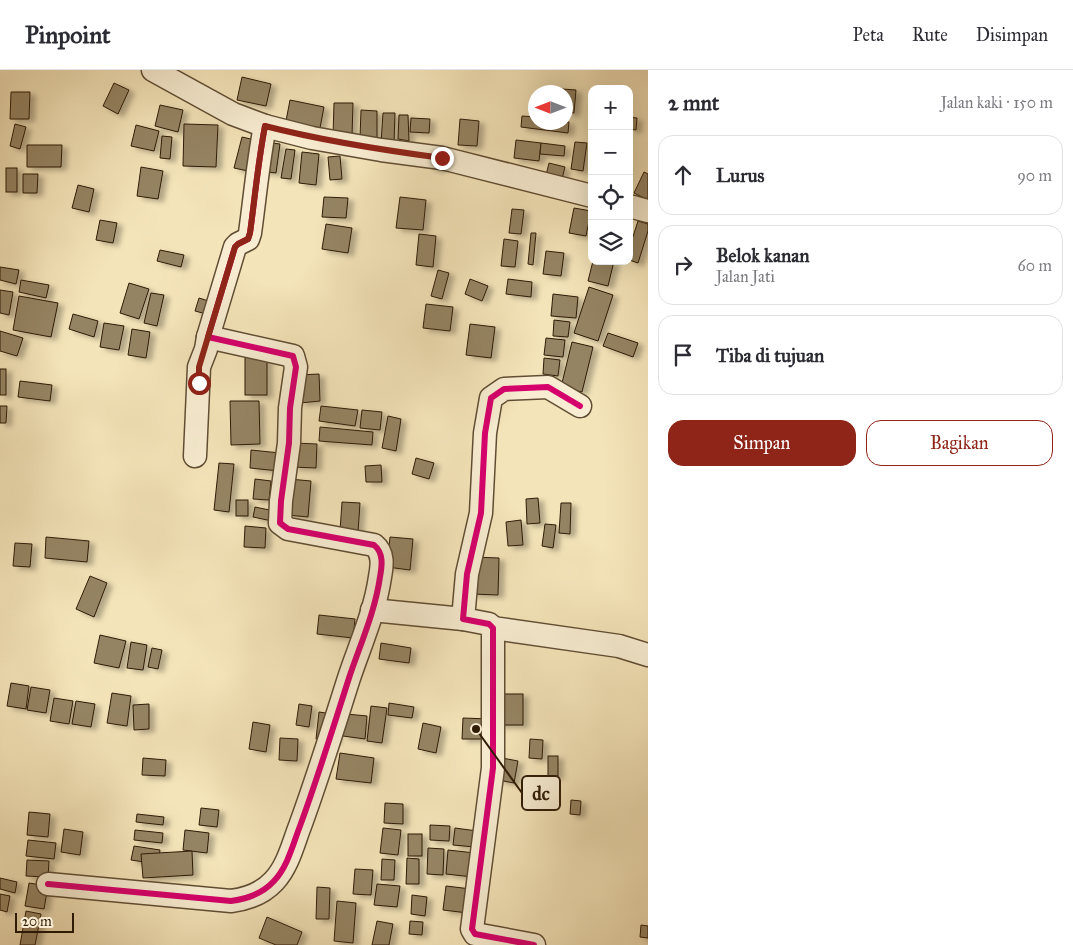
<!DOCTYPE html>
<html lang="id">
<head>
<meta charset="utf-8">
<style>
	body { margin:0; font-family:"IM FELL Great Primer",serif; background:#f7f7f7; color:#2b2b33 }
	.controls { position:absolute; right:15px; top:15px; display:grid; overflow:hidden; border-radius:10px; box-shadow:0 5px 20px #0002 }
	.controls button { width:45px; height:45px; display:grid; place-items:center; padding:0; border:0; border-bottom:1px solid #e1e1e2; background:#fff; color:#2b2b33; font:25px sans-serif }
	.compass { position:absolute; left:528px; top:15px; width:45px; height:45px; border-radius:50%; background:#fff; box-shadow:0 5px 20px #0002; rotate:270deg }
	.scale { position:absolute; left:15px; bottom:12px; width:59px; box-sizing:border-box; padding-left:5px; border:2px solid #2f1b06; border-top:0; font-size:14px; line-height:18px; white-space:nowrap; color:#2f1b06; -webkit-text-stroke:4px #f8edd2; paint-order:stroke }
	.stop { position:absolute; width:15px; height:15px; margin:-11px; border:4px solid #8f2418; border-radius:50%; background:#fff }
	.stop.end { background:#8f2418; border-color:#fff; box-shadow:0 1px 5px #0008 }
	.list { margin:0; padding:0; list-style:none }
	h2 { display:flex; justify-content:space-between; align-items:center; height:65px; margin:0; padding:0 20px; font-size:21px }
	h2 small { font-size:16px; font-weight:400; color:#7c7c81 }
	.list li { display:grid; grid-template-columns:32px 1fr auto; gap:15px; align-items:center; box-sizing:border-box; height:80px; margin:0 10px 10px; padding:0 10px; border:1px solid #e1e1e2; border-radius:15px }
	.list b { display:block; font-size:19px; white-space:nowrap }
	.list p { margin:0; font-size:16px; white-space:nowrap; color:#7c7c81 }
	.list em { font-size:16px; font-style:normal; color:#7c7c81 }
	.actions { display:flex; gap:10px; padding:15px 20px }
	.actions a { flex:1; padding:11px 0; border:1px solid #8f2418; border-radius:15px; text-align:center; font-size:18px; color:#8f2418 }
	.actions .main { background:#8f2418; color:#fff }
	.icon { flex:none; width:28px; height:28px; fill:none; stroke:currentColor; stroke-width:2; stroke-linecap:round; stroke-linejoin:round }
	.map { position:relative; flex:none; width:648px; height:875px; overflow:hidden }
	header { display:flex; align-items:center; gap:30px; box-sizing:border-box; height:70px; padding:0 25px; background:#fff; border-bottom:1px solid #e1e1e2 }
	header strong { font-size:24px }
	nav { display:flex; gap:28px; margin-inline-start:auto; font-size:18px }
	main { display:flex }
	aside { flex:1; background:#fff }
	.map>svg:first-child { display:block }
	.building { fill:#958463; stroke:#2f1b06; filter:url(#shadow) }
	.lines { fill:none; stroke-linecap:round; stroke-linejoin:round }
	.minor-casing { stroke:#604d33; stroke-width:25 }
	.minor { stroke:#f8edd2; stroke-width:22 }
	.cycleway-casing { stroke:#f8edd2; stroke-width:9 }
	.cycleway { stroke:#d6006c; stroke-width:6 }
	.route { stroke:#8f2418; stroke-width:6 }
	.leader { fill:none; stroke:#2f1b06; stroke-width:2 }
	.callout-dot { fill:#2f1b06; stroke:#f8edd2; stroke-width:2 }
	.callout { fill:#f8edd2; stroke:#2f1b06; stroke-width:2 }
	.callout-label { font-size:19px; text-anchor:middle; font-weight:bold; fill:#2f1b06 }
</style>
</head>
<body>
<header>
<strong>Pinpoint</strong>
<nav><a>Peta</a><a>Rute</a><a>Disimpan</a></nav>
</header>
<main>
<div class="map">
<svg width="648" height="875" viewBox="0 0 648 875">
	<defs>
		<filter id="shadow"><feDropShadow dx="5.5" dy="3" stdDeviation="2.5" flood-color="#0004"/></filter>
	</defs>
	<rect width="100%" height="100%" fill="#f4e4b9"/>
	<filter id="stains"><feTurbulence type="fractalNoise" baseFrequency=".004" numOctaves="4"/><feColorMatrix values="0 0 0 0 .2 0 0 0 0 .09 0 0 0 0 .02 0 0 0 .5 -.17"/></filter>
	<radialGradient id="worn" r=".72"><stop offset=".6" stop-color="#630" stop-opacity="0"/><stop offset="1" stop-color="#630" stop-opacity=".3"/></radialGradient>
	<!-- building -->
	<g class="building">
		<path d="M242,7L271,14L266,36L237,30Z"/>
		<path d="M114,13L129,20L118,44L103,36Z"/>
		<path d="M548,18L576,20L574,43L566,42V22H547Z"/>
		<path d="M11,22H30L29,49H10Z"/>
		<path d="M290,30L324,37L320,58L286,51Z"/>
		<path d="M334,33H353L352,66L333,65Z"/>
		<path d="M160,35L183,40L178,62L155,56Z"/>
		<path d="M361,40L377,41V69L360,68Z"/>
		<path d="M383,43H395L394,74L381,73Z"/>
		<path d="M399,45H408L409,71L398,69Z"/>
		<path d="M522,46L536,47V52H569L568,63L521,57Z"/>
		<path d="M629,47L637,48L636,60L629,59Z"/>
		<path d="M411,48L430,49L429,63L410,62Z"/>
		<path d="M460,49L479,51L477,76L458,75Z"/>
		<path d="M15,54L26,57L20,79L10,76Z"/>
		<path d="M184,54L218,55L216,97L183,96Z"/>
		<path d="M136,55L159,61L154,81L131,76Z"/>
		<path d="M162,66L172,67L170,89L160,88Z"/>
		<path d="M242,67L255,70L248,101L234,98Z"/>
		<path d="M516,70L541,73L539,91L514,88Z"/>
		<path d="M264,72L280,74L276,103L260,101Z"/>
		<path d="M575,72L587,73L583,101L571,99Z"/>
		<path d="M541,73L565,76L564,86L540,84Z"/>
		<path d="M27,75H62L61,97H27Z"/>
		<path d="M286,79L295,80L291,109L281,108Z"/>
		<path d="M302,82L319,84L316,115L299,113Z"/>
		<path d="M340,86L342,109L330,110L328,87Z"/>
		<path d="M549,93L565,97L562,109L546,105Z"/>
		<path d="M141,97L163,101L158,129L137,126Z"/>
		<rect x="6" y="98" width="11" height="24"/>
		<path d="M644,102L648,104V130L634,123Z"/>
		<path d="M23,104H38L37,123H23Z"/>
		<path d="M78,115L94,119L89,142L72,138Z"/>
		<path d="M324,127L348,128L346,148L322,147Z"/>
		<path d="M400,127L426,130L423,160L396,158Z"/>
		<path d="M574,138L591,141L586,166L569,163Z"/>
		<path d="M512,139L524,140L521,164L509,163Z"/>
		<path d="M100,150L117,153L113,173L96,170Z"/>
		<path d="M638,151L648,154V161L638,193L629,190V179Z"/>
		<path d="M326,154L352,158L348,183L322,179Z"/>
		<path d="M531,163H536L533,195L528,194Z"/>
		<path d="M419,164L436,166L433,197L416,195Z"/>
		<path d="M504,169L518,171L515,197L501,196Z"/>
		<path d="M160,180L184,185L181,197L157,191Z"/>
		<path d="M546,181L564,183L561,206L543,204Z"/>
		<path d="M593,191H614L608,216L588,211Z"/>
		<path d="M0,197L19,200L16,214L0,210Z"/>
		<path d="M438,200L449,203L442,229L431,226Z"/>
		<path d="M470,209L488,216L482,231L465,224Z"/>
		<path d="M508,209L532,212L531,227L506,224Z"/>
		<path d="M21,210L49,215L46,228L19,222Z"/>
		<path d="M129,213L149,219L139,249L120,243Z"/>
		<path d="M589,217L613,225L598,271L574,263Z"/>
		<path d="M0,220L13,222L9,245L0,243Z"/>
		<path d="M151,223L164,225L157,256L144,253Z"/>
		<path d="M553,224L578,227L576,248L551,246Z"/>
		<path d="M19,226L58,233L51,267L13,260Z"/>
		<path d="M199,228L218,234L214,246L195,241Z"/>
		<path d="M426,234L453,237L450,261L423,258Z"/>
		<path d="M73,244L98,251L94,267L69,259Z"/>
		<path d="M554,250L570,252L568,267L553,266Z"/>
		<path d="M104,253L124,256L119,280L100,277Z"/>
		<path d="M470,254L495,257L491,288L466,285Z"/>
		<path d="M132,259L150,262L146,288L128,285Z"/>
		<path d="M0,261L23,268L17,286L0,281Z"/>
		<path d="M608,263L638,273L633,287L603,276Z"/>
		<path d="M546,268L565,270L563,287L544,285Z"/>
		<path d="M572,272L593,277L582,322L561,317Z"/>
		<rect x="245" y="286" width="22" height="39"/>
		<path d="M544,288L560,290L558,306L543,304Z"/>
		<rect x="0" y="299" width="6" height="26"/>
		<path d="M319,304L320,331L300,333L298,305Z"/>
		<path d="M20,311L52,315L50,331L18,327Z"/>
		<path d="M230,331H259L260,374L231,375Z"/>
		<path d="M0,336H7L6,353H0Z"/>
		<path d="M321,336L358,340L355,356L319,351Z"/>
		<path d="M362,340L382,342L380,360L360,358Z"/>
		<path d="M388,346L401,349L396,381L382,378Z"/>
		<path d="M320,357L373,362L372,375L319,371Z"/>
		<path d="M294,373L317,374L316,398L293,397Z"/>
		<path d="M251,380L280,383L279,401L250,398Z"/>
		<path d="M416,388L434,393L429,409L412,404Z"/>
		<path d="M219,393L234,394L229,442L214,440Z"/>
		<path d="M381,395L382,412H366L365,396Z"/>
		<path d="M255,409L271,411L269,430L253,429Z"/>
		<path d="M289,409L311,411L308,447L287,445Z"/>
		<path d="M538,428L540,453L527,454L526,429Z"/>
		<rect x="236" y="430" width="12" height="16"/>
		<path d="M342,432L360,433L357,477L339,475Z"/>
		<path d="M561,433H571L570,464L559,463Z"/>
		<path d="M255,437L274,441L272,451L253,447Z"/>
		<path d="M521,450L523,475L508,476L506,452Z"/>
		<path d="M545,454L556,455L553,478L542,476Z"/>
		<path d="M245,456L266,458L265,478L244,477Z"/>
		<path d="M46,467L89,471L87,492L45,488Z"/>
		<path d="M390,467L413,469L410,500L387,497Z"/>
		<path d="M15,473L32,474L30,497L13,496Z"/>
		<path d="M473,487L499,488L498,525L472,524Z"/>
		<path d="M90,506L107,513L94,547L76,539Z"/>
		<path d="M319,545L355,549L353,568L317,564Z"/>
		<path d="M100,565L126,571L119,598L94,593Z"/>
		<path d="M131,572L147,575L143,600L127,598Z"/>
		<path d="M381,573L411,578L409,593L379,589Z"/>
		<path d="M152,578L162,580L158,599L148,597Z"/>
		<path d="M11,613L29,616L26,639L7,636Z"/>
		<path d="M31,617L50,620L46,643L27,640Z"/>
		<path d="M112,623L131,626L127,656L107,653Z"/>
		<rect x="498" y="624" width="25" height="31"/>
		<path d="M54,628L73,631L69,654L50,651Z"/>
		<path d="M76,631L95,634L91,657L72,654Z"/>
		<path d="M389,633L414,637L412,648L388,645Z"/>
		<path d="M149,634V659L134,660L133,635Z"/>
		<path d="M299,634L312,636L309,657L296,655Z"/>
		<path d="M371,636L387,638L382,673L367,671Z"/>
		<path d="M319,642L339,645L335,671L316,669Z"/>
		<path d="M346,644L367,646L365,669L343,666Z"/>
		<path d="M463,648L489,649L488,669H462Z"/>
		<path d="M253,652L270,655L266,682L249,679Z"/>
		<path d="M423,653L441,657L436,683L418,679Z"/>
		<path d="M280,668L298,669L297,691L279,690Z"/>
		<path d="M530,669L543,670L542,689L529,688Z"/>
		<path d="M340,683L374,688L371,713L336,709Z"/>
		<rect x="548" y="686" width="10" height="20"/>
		<path d="M143,688L166,690L165,706L142,705Z"/>
		<path d="M502,688L518,691L514,713L498,710Z"/>
		<path d="M571,730L581,731L580,745L570,744Z"/>
		<path d="M385,733L403,734V754L384,753Z"/>
		<path d="M201,738L219,740L217,757L199,755Z"/>
		<path d="M29,742L50,744L48,767L27,765Z"/>
		<path d="M137,744L164,747L163,755L136,752Z"/>
		<path d="M430,755L450,756L449,771L430,770Z"/>
		<path d="M383,758L401,760L398,785L380,783Z"/>
		<path d="M455,758L477,761L475,777L453,775Z"/>
		<path d="M64,759L83,762L80,785L61,782Z"/>
		<path d="M135,760L163,763L162,773L134,770Z"/>
		<path d="M185,760L209,763L207,783L183,780Z"/>
		<rect x="408" y="764" width="14" height="22"/>
		<path d="M28,770L56,773L54,789L26,786Z"/>
		<path d="M134,776L160,780L158,794L131,790Z"/>
		<path d="M428,778L444,779L443,805L427,804Z"/>
		<path d="M448,780L475,783L473,807L446,804Z"/>
		<path d="M192,781L193,805L143,808L141,784Z"/>
		<path d="M407,788L419,789V814H406Z"/>
		<path d="M382,789L395,790L394,810H381Z"/>
		<path d="M27,790L49,791L48,807L26,806Z"/>
		<path d="M355,799L373,800L371,825L353,824Z"/>
		<path d="M0,808L17,812L15,823L0,819Z"/>
		<path d="M29,813L48,816L44,839L25,836Z"/>
		<path d="M377,814L400,816L397,837L374,835Z"/>
		<path d="M446,816L471,819L468,843L443,840Z"/>
		<path d="M317,817L330,818L329,849H316Z"/>
		<path d="M0,824L10,826L7,842L0,840Z"/>
		<path d="M412,825L427,827L425,846L411,844Z"/>
		<path d="M337,831L356,833L353,873L334,871Z"/>
		<path d="M26,841L41,844L35,875H20Z"/>
		<path d="M267,847L302,862L297,875H276L259,868Z"/>
		<path d="M377,851L393,854L389,875H372Z"/>
		<path d="M410,851L423,852L422,865L409,864Z"/>
		<path d="M641,855L648,856V868L640,867Z"/>
	</g>
	<g class="lines">
		<defs>
			<g id="minor">
				<path d="M153,0L233,44L265,56L312,68L381,80L442,88L592,126"/>
				<path d="M629,136L648,141"/>
				<path d="M195,386L199,297L206,279L208,267"/>
				<path d="M372,540L463,549"/>
				<path d="M493,558L619,576L648,585"/>
				<path d="M48,814L231,831C247,829 263,823 274,811C288,796 293,774 300,756C318,707 333,658 349,608C360,575 375,542 380,507C382,496 384,483 374,475L288,459L280,453L281,431L289,373L290,338L296,297L293,286L208,267L235,177L238,174L248,169L250,163C255,127 258,92 265,56"/>
				<path d="M534,875L475,864L472,859L493,698V558L489,554L463,549L467,504L481,443L485,363L491,328L504,319L548,317L580,336"/>
			</g>
		</defs>
		<!-- minor casing -->
		<use href="#minor" class="minor-casing"/>
		<!-- minor -->
		<use href="#minor" class="minor"/>
		<defs>
			<g id="cycleway">
				<path d="M48,814L231,831C247,829 263,823 274,811C288,796 293,774 300,756C318,707 333,658 349,608C360,575 375,542 380,507C382,496 384,483 374,475L288,459L280,453L281,431L289,373L290,338L296,297L293,286L208,267L235,177L238,174L248,169L250,163C255,127 258,92 265,56"/>
				<path d="M534,875L475,864L472,859L493,698V558L489,554L463,549L467,504L481,443L485,363L491,328L504,319L548,317L580,336"/>
			</g>
		</defs>
		<!-- cycleway casing -->
		<use href="#cycleway" class="cycleway-casing"/>
		<!-- cycleway -->
		<use href="#cycleway" class="cycleway"/>
	</g>
	<g class="lines">
		<!-- route -->
		<path class="route" d="M199,313V297L235,177L238,174L248,169L250,163C255,127 258,92 265,56C323,71 382,80 442,88"/>
	</g>
	<!-- callouts -->
	<path class="leader" d="M476 659L522 723"/>
	<circle class="callout-dot" cx="476" cy="659" r="5"/>
	<rect class="callout" x="522" y="706" width="38" height="34" rx="5"/>
	<g class="callout-label">
		<text x="541" y="730">dc</text>
	</g>
	<rect width="100%" height="100%" filter="url(#stains)"/>
	<rect width="100%" height="100%" fill="url(#worn)"/>
</svg>
<div class="controls">
<button>+</button>
<button>−</button>
<button><svg class="icon" aria-label="locate" viewBox="0 0 24 24"><circle cx="12" cy="12" r="6"/><path d="M12 2v4M12 18v4M2 12h4M18 12h4"/></svg></button>
<button><svg class="icon" aria-label="layers" viewBox="0 0 24 24"><path d="M12 4l9 5-9 5-9-5zM3 14l9 5 9-5"/></svg></button>
</div>
<svg class="compass" viewBox="-18 -18 36 36"><path d="M0-13l5 13h-10z" fill="#e53935"/><path d="M0 13l5-13h-10z" fill="#7c7c81"/></svg>
<div class="scale">20 m</div>
<div class="stop" style="left:199px;top:313px"></div>
<div class="stop end" style="left:442px;top:88px"></div>
</div>
<aside>
<h2>2 mnt<small>Jalan kaki · 150 m</small></h2>
<ul class="list">
<li><svg class="icon" aria-label="ahead" viewBox="0 0 24 24"><path d="M12 20V5M6 11l6-6 6 6"/></svg><div><b>Lurus</b></div><em>90 m</em></li>
<li><svg class="icon" aria-label="right" viewBox="0 0 24 24"><path d="M7 20v-9h11M14 6l5 5-5 5"/></svg><div><b>Belok kanan</b><p>Jalan Jati</p></div><em>60 m</em></li>
<li><svg class="icon" aria-label="arrive" viewBox="0 0 24 24"><path d="M6 21V4h12l-3 4 3 4H6"/></svg><div><b>Tiba di tujuan</b></div></li>
</ul>
<div class="actions"><a class="main">Simpan</a><a>Bagikan</a></div>
</aside>
</main>
</body>
</html>
